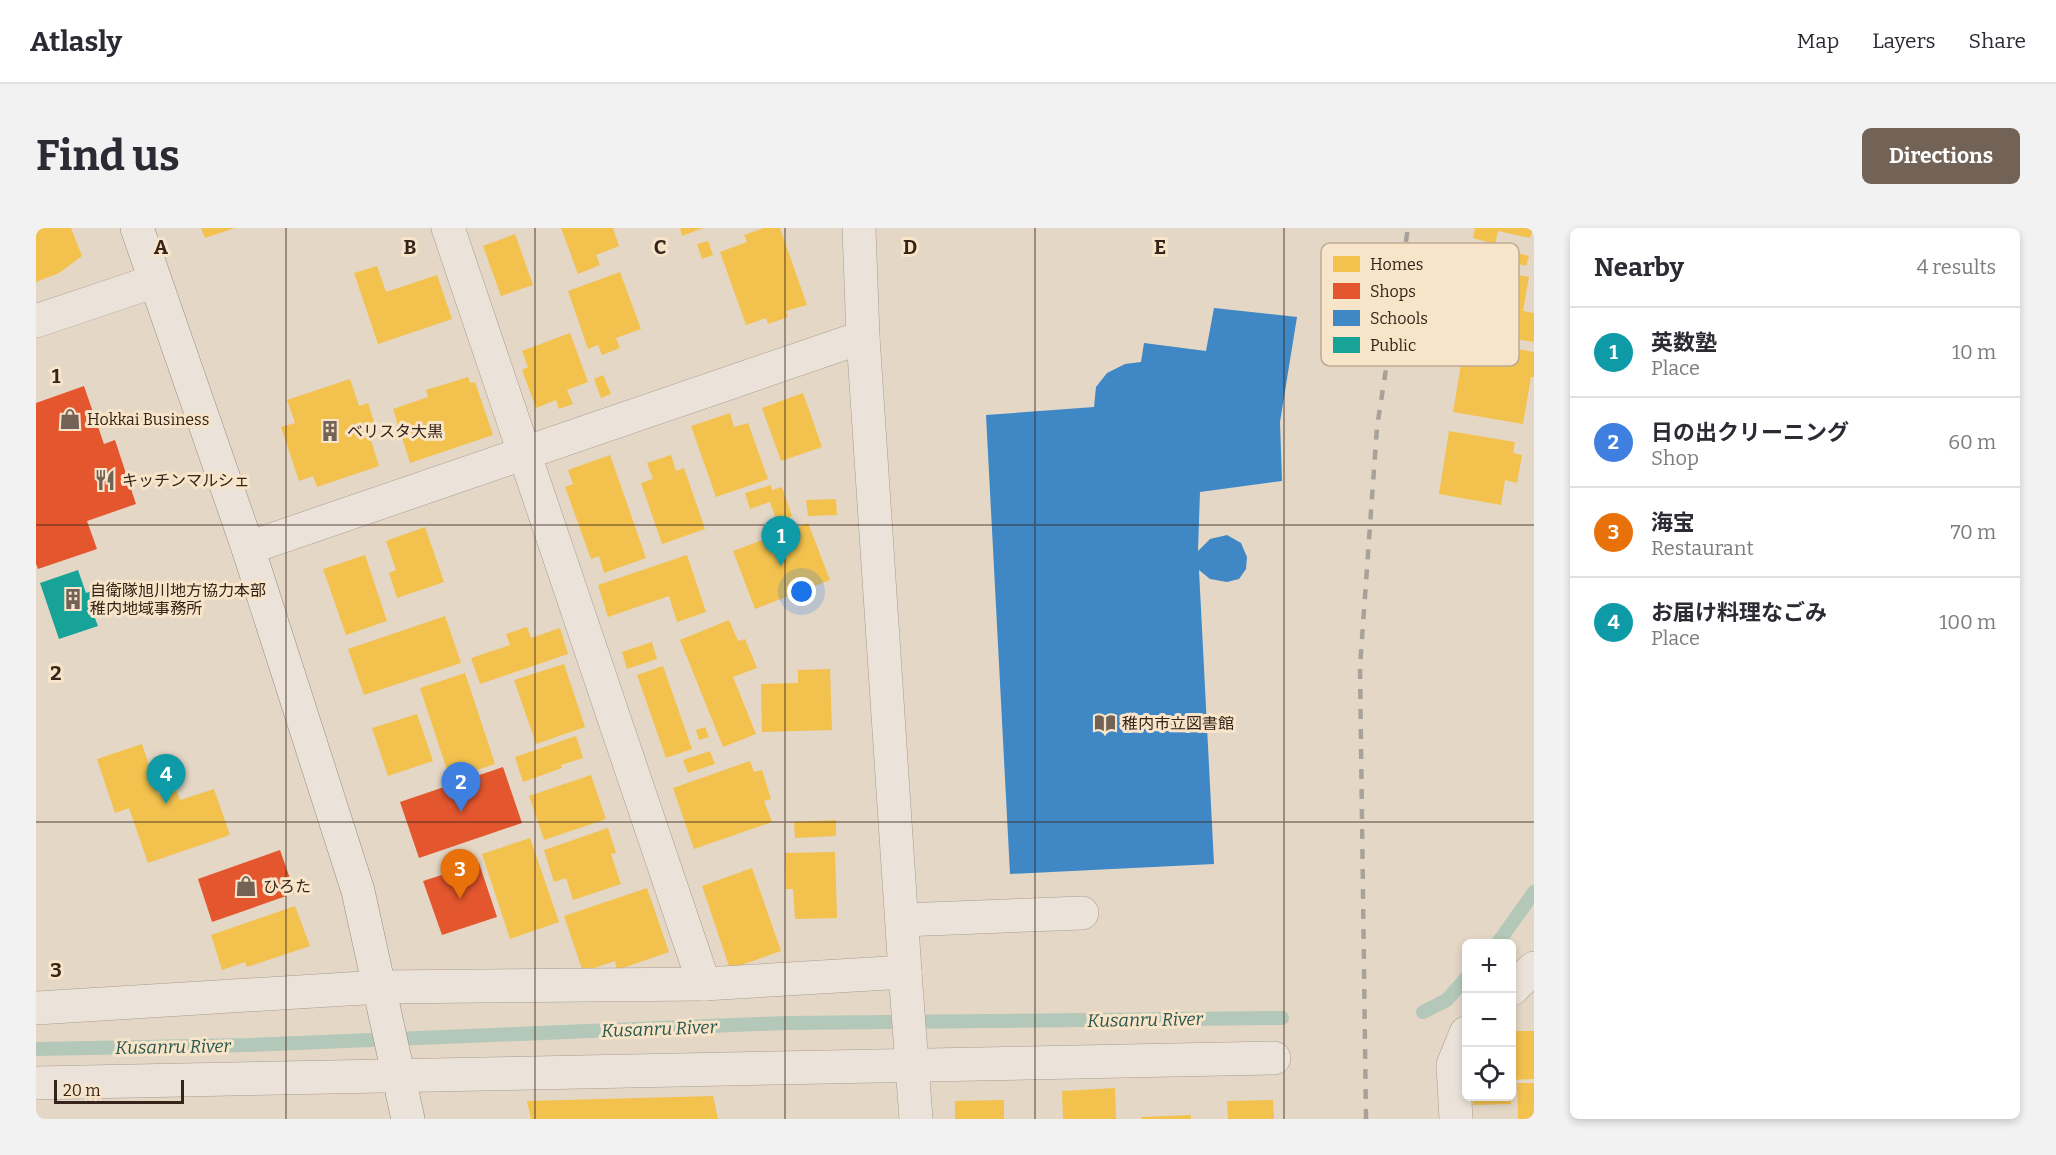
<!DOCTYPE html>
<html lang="en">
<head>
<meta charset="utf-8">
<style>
	body { margin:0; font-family:Bitter,"Noto Sans JP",serif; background:#f2f2f3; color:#2b2b33 }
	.controls { position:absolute; right:18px; bottom:18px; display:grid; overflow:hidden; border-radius:9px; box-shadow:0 3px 9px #0003 }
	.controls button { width:54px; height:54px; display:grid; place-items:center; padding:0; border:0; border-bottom:2px solid #e1e1e2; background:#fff; color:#2b2b33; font:30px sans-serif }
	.scale { position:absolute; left:18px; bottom:15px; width:130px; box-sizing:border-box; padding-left:6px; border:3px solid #362319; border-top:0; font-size:16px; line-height:21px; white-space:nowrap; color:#362319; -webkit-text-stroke:4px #f8e4c9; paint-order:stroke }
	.you { position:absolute; left:766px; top:364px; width:21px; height:21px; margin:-15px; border:4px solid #fff; border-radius:50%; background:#1a73e8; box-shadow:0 0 0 9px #1a73e833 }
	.badge { display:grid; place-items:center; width:39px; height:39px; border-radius:50%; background:#736256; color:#fff; font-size:20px; font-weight:700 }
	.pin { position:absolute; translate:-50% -50px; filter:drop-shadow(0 2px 3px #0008) }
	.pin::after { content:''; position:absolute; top:32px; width:21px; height:18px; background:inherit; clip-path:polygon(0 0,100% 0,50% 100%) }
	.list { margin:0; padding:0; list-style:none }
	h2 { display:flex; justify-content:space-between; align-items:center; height:78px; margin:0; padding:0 24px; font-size:26px }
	h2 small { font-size:20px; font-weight:400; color:#7c7c81 }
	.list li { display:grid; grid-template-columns:39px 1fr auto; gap:18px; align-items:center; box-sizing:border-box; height:90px; padding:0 24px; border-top:2px solid #e1e1e2 }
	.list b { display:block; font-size:22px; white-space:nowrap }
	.list p { margin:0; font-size:20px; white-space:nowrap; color:#7c7c81 }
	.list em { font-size:20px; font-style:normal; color:#7c7c81 }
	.icon { flex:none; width:33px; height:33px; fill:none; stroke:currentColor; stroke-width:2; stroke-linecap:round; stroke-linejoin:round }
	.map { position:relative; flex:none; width:1498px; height:891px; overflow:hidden; border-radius:9px }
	header { display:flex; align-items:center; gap:36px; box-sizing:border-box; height:84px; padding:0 30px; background:#fff; border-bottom:2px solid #e1e1e2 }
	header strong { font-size:28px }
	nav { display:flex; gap:33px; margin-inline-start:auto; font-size:21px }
	.intro { display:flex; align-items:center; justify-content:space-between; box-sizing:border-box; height:144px; padding:0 36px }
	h1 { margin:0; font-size:42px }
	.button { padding:15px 27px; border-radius:9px; background:#736256; color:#fff; font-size:21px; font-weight:700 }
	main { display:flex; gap:36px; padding:0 36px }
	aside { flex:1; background:#fff; border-radius:9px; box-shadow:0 3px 9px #0003 }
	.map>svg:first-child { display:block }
	.homes { fill:#f2c14e }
	.shops { fill:#e4572e }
	.schools { fill:#3f88c5 }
	.public { fill:#17a398 }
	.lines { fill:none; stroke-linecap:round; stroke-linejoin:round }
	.stream { stroke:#b3c8b8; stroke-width:14 }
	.street-casing { stroke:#a89c90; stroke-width:34 }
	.secondary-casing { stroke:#988c80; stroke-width:34 }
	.street { stroke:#ebe3d9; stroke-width:33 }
	.secondary { stroke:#ebe3d9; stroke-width:33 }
	.rail { stroke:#a9a29a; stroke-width:4.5; stroke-dasharray:10 10; stroke-linecap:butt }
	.grid { fill:none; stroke:#362319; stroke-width:1.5; stroke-opacity:0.55 }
	.labels { text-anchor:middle; stroke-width:6; stroke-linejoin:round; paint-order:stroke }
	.poi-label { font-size:16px; fill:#362319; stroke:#f8e4c9; text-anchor:start }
	.water-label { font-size:18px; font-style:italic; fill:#27574e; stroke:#f8e4c9 }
	.key { fill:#f8e4c9; stroke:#beaa94; stroke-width:1.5 }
	.key-label { font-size:16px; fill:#362319 }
	.grid-label { font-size:20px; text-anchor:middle; font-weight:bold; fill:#362319; stroke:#f8e4c9; stroke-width:6; stroke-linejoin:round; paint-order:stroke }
</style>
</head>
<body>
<header>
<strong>Atlasly</strong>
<nav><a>Map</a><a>Layers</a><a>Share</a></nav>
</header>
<div class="intro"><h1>Find us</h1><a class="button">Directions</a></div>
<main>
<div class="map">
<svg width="1498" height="891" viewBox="0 0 1498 891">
	<rect width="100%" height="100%" fill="#e4d7c6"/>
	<!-- homes -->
	<g class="homes">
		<path d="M0,0H35L46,28L23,45L0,54Z"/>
		<path d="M165,0H199L169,10Z"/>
		<path d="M525,0H577L583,18L560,27L564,37L542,46Z"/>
		<path d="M644,0H667L646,8Z"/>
		<path d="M728,0H744L771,77L750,83L752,89L732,96L730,90L710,97L684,24L711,14L708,7Z"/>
		<path d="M1439,0H1497L1494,10L1462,3L1459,16L1437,10Z"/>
		<path d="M479,6L497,57L465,68L447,18Z"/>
		<path d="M672,13L677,27L666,31L661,16Z"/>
		<path d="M1453,18L1493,28L1490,38L1450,28Z"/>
		<path d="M341,38L350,64L401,47L416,91L342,116L318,45Z"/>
		<path d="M1440,40L1493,49L1487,83L1498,85V114L1430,103Z"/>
		<path d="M584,44L605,101L580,110L584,120L566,127L562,117L552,121L532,63Z"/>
		<path d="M534,105L552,154L531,162L537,176L523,181L520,172L500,180L486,142L492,139L486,123Z"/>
		<path d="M1429,112L1498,124V149H1495L1487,196L1417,184Z"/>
		<path d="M567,147L575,166L565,170L558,151Z"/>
		<path d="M432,149L434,155L439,154L457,207L374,235L357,181L392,169L390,162Z"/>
		<path d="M314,151L323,178L332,175L342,206L334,209L343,238L281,259L277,248L263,253L245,199L259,195L251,172Z"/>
		<path d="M767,165L786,219L745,233L726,180Z"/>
		<path d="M694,185L698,199L712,195L732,251L680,269L655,198Z"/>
		<path d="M1413,203L1479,214L1477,225L1486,227L1481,255L1469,252L1465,277L1403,266Z"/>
		<path d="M574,227L610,330L568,345L563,328L555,331L529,259L537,256L532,242Z"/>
		<path d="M635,227L640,243L648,240L669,301L626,316L605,255L617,251L611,235Z"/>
		<path d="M735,257L736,262L746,259L756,288L741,294L734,274L714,281L709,265Z"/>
		<path d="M800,271L801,287L772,288L770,272Z"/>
		<path d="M772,295L794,352L719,381L697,323Z"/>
		<path d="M389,299L408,354L361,370L353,345L360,342L350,313Z"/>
		<path d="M329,327L351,393L310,407L287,341Z"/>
		<path d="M651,327L670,384L641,394L633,368L572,389L562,357Z"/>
		<path d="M409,388L425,435L328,467L312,421Z"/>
		<path d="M693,392L702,413L709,411L721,440L697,449L720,506L687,519L644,412Z"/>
		<path d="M491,399L495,410L524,400L532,426L444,456L435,430L474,417L470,406Z"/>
		<path d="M616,414L621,431L591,441L586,424Z"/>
		<path d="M528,436L549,499L500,516L478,452Z"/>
		<path d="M627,438L656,521L630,530L601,447Z"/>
		<path d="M794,441L796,502L726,504L725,456L762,455V442Z"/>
		<path d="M429,445L459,536L414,551L384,460Z"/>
		<path d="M381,486L397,533L352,548L336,500Z"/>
		<path d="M669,499L673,509L663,512L660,502Z"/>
		<path d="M540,508L547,530L525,537L526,540L487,554L479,529Z"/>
		<path d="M106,516L123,567L140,561L144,572L178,561L194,607L112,635L93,580L79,585L61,531Z"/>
		<path d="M674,523L679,536L652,545L647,532Z"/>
		<path d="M714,533L718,544L726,542L735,571L728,573L736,594L658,621L637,560Z"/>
		<path d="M555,547L570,591L508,612L493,568Z"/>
		<path d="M800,592V608L759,610L758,594Z"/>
		<path d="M572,600L580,625L575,626L585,656L537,672L530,650L518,654L508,622Z"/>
		<path d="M494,610L523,694L474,711L446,626Z"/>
		<path d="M799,624L801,690L759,691L757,661H750L749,625Z"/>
		<path d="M716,640L745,723L694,741L666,658Z"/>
		<path d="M611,660L633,724L581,742L579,733L547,744L528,688Z"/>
		<path d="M259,678L274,718L211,739L209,734L186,742L175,707Z"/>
		<path d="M1476,803H1498V851L1476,852Z"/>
		<path d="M1481,855H1498V891H1482Z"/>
		<path d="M1079,860L1080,891H1027L1026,863Z"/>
		<path d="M677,868L682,891H495L491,873Z"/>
		<path d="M1436,868H1475V876L1437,877Z"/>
		<path d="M968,872V891H919V873Z"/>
		<path d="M1237,872L1238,891H1192L1191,873Z"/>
		<path d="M1155,887V891H1106V889Z"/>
	</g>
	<!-- shops -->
	<g class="shops">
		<path d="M48,158L68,216L79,212L100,276L51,293L61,321L2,341L0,336V175Z"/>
		<path d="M467,539L486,595L383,630L364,574Z"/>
		<path d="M244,622L259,665L176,694L162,651Z"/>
		<path d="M443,635L461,689L406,707L387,653Z"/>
	</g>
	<!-- schools -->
	<path class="schools" d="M1178,80L1261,89L1244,194L1246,253L1164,264L1162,323L1174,311L1191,307L1205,315L1211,329L1210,341L1203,351L1191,354L1174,351L1163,342L1178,636L974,646L950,187L1058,179L1060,159L1071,145L1089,136L1105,134L1108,115L1170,123Z"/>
	<!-- public -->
	<path class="public" d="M42,342L50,365L61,361L66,377L55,380L62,398L23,411L4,355Z"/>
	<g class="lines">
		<!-- stream -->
		<g class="stream">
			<path d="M1461,716L1498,664"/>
			<path d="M1387,784L1411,772L1430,750"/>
			<path d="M0,821L213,817L749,795L1246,790"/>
		</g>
		<defs>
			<g id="street">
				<path d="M412,0L668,756"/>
				<path d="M823,0L827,109L869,744L880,891"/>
				<path d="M0,93L119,53"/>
				<path d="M212,320L827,109"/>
				<path d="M866,692L1046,685"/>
				<path d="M1476,761L1498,740"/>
				<path d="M0,780L344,759L668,756L869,744"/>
				<path d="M0,855L1238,830"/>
				<path d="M1420,891L1417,837L1430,805"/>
			</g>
			<path id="secondary" d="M101,0L212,320L322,663L372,891"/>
		</defs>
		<!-- street casing -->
		<use href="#street" class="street-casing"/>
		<!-- secondary casing -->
		<use href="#secondary" class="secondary-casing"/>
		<!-- street -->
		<use href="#street" class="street"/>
		<!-- secondary -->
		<use href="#secondary" class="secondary"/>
		<!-- rail -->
		<path class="rail" d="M1330,891L1324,439L1341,199L1372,0"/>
	</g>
	<!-- grid -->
	<path class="grid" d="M250,0V891M499,0V891M749,0V891M999,0V891M1248,0V891M0,297H1498M0,594H1498"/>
	<!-- icons -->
	<defs>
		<symbol id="shop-bare" viewBox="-9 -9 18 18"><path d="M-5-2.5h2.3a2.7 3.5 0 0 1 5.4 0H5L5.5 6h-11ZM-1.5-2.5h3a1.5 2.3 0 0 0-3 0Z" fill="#736256" stroke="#f8e4c9" stroke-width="2.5" paint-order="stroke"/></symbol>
		<symbol id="building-bare" viewBox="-9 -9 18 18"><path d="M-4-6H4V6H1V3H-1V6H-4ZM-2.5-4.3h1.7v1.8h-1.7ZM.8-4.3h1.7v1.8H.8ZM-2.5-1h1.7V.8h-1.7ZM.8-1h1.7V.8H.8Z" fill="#736256" stroke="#f8e4c9" stroke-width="2.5" paint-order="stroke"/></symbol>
		<symbol id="restaurant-bare" viewBox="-9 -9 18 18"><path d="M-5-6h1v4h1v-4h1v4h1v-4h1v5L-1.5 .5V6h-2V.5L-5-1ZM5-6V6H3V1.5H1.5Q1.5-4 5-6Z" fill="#736256" stroke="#f8e4c9" stroke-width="2.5" paint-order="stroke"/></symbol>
		<symbol id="library-bare" viewBox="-9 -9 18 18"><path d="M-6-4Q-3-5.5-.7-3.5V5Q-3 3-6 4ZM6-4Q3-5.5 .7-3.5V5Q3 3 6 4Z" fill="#736256" stroke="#f8e4c9" stroke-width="2.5" paint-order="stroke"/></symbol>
	</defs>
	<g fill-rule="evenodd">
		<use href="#shop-bare" x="19" y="176" width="30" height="30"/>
		<use href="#building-bare" x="279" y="188" width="30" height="30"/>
		<use href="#restaurant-bare" x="54" y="237" width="30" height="30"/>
		<use href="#building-bare" x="22" y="356" width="30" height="30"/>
		<use href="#library-bare" x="1054" y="480" width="30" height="30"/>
		<use href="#shop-bare" x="195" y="643" width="30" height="30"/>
	</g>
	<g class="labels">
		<!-- poi labels -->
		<g class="poi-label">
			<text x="51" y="197">Hokkai Business</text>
			<text x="311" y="209">ベリスタ大黒</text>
			<text x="86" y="258">キッチンマルシェ</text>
			<text x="54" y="368">自衛隊旭川地方協力本部<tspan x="54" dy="18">稚内地域事務所</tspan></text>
			<text x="1086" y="501">稚内市立図書館</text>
			<text x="227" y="664">ひろた</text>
		</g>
		<!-- water labels -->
		<g class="water-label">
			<text transform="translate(1109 792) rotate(-1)" y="6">Kusanru River</text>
			<text transform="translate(623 801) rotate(-2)" y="6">Kusanru River</text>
			<text transform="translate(137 819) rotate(-1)" y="6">Kusanru River</text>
		</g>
	</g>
	<!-- legend -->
	<rect x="1285" y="15" width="198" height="123" rx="9" class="key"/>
	<rect x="1297" y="28" width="27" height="16" fill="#f2c14e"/>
	<rect x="1297" y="55" width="27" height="16" fill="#e4572e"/>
	<rect x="1297" y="82" width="27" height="16" fill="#3f88c5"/>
	<rect x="1297" y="109" width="27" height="16" fill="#17a398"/>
	<g class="key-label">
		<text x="1334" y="42">Homes</text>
		<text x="1334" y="69">Shops</text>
		<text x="1334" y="96">Schools</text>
		<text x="1334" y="123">Public</text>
	</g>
	<g class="grid-label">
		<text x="125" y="26">A</text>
		<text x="374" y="26">B</text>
		<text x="624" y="26">C</text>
		<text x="874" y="26">D</text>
		<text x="1124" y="26">E</text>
		<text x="20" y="155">1</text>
		<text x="20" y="452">2</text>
		<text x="20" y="749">3</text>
	</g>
</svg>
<div class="controls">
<button>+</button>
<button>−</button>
<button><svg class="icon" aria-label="locate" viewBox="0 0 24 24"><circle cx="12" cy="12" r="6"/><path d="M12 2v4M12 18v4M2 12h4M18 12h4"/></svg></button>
</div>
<div class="scale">20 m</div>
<div class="you"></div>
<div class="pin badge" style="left:745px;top:338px;background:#0f9aa8">1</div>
<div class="pin badge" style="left:425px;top:584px;background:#3f7fe0">2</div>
<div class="pin badge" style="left:424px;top:671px;background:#e8710a">3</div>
<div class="pin badge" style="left:130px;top:576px;background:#0f9aa8">4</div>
</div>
<aside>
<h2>Nearby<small>4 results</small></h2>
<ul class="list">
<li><span class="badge" style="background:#0f9aa8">1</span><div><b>英数塾</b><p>Place</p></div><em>10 m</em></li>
<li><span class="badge" style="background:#3f7fe0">2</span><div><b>日の出クリーニング</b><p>Shop</p></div><em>60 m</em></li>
<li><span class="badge" style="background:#e8710a">3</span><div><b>海宝</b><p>Restaurant</p></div><em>70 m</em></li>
<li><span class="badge" style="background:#0f9aa8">4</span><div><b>お届け料理なごみ</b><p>Place</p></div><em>100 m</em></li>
</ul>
</aside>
</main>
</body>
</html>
